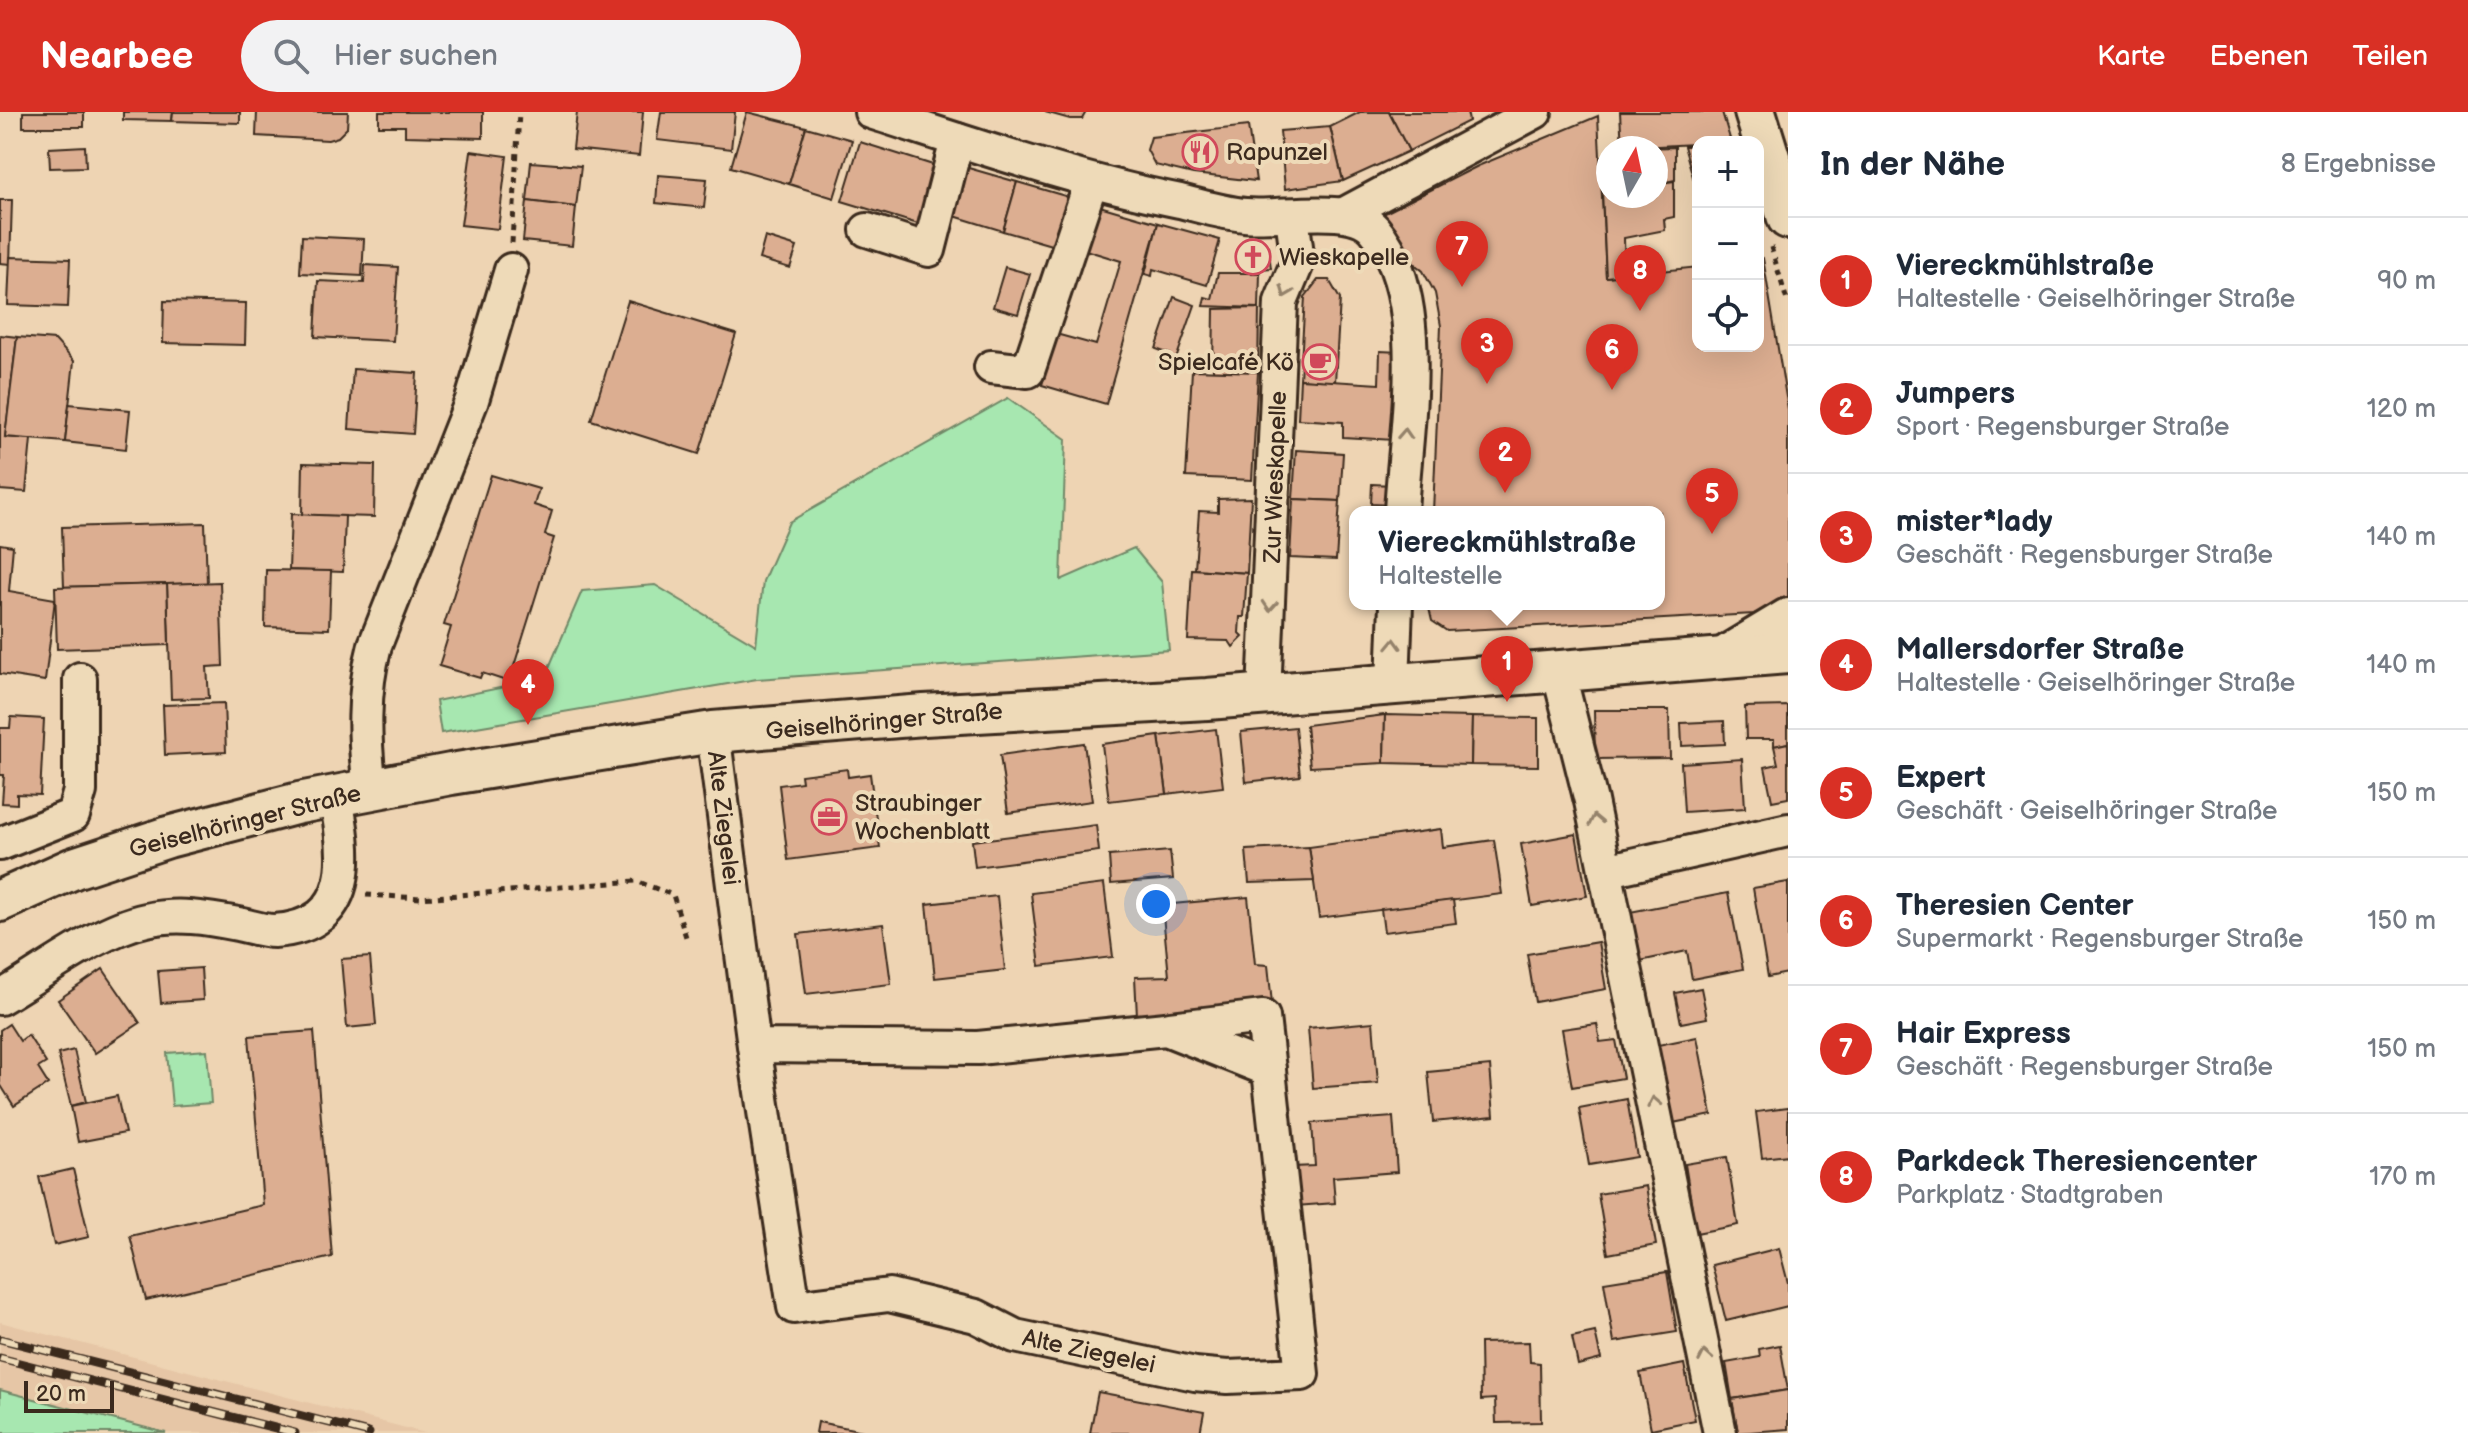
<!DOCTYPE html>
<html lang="de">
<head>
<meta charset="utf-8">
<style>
	body { margin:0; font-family:"Balsamiq Sans",sans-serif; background:#f2f2f3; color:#1f2937 }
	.controls { position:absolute; right:24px; top:24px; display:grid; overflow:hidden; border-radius:16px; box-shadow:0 8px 32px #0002 }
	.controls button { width:72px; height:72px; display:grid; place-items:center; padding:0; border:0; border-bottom:2px solid #e0e1e3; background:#fff; color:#1f2937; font:40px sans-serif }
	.compass { position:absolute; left:1596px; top:24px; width:72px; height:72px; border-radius:50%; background:#fff; box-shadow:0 8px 32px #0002; rotate:9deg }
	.scale { position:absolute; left:24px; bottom:20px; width:90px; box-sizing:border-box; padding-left:8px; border:4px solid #3b2a1e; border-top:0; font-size:22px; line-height:28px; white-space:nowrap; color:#3b2a1e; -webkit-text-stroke:6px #eedab8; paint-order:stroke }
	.you { position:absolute; left:1156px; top:792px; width:28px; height:28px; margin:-20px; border:6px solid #fff; border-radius:50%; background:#1a73e8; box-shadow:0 0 0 12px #1a73e833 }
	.badge { display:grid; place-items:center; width:52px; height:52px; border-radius:50%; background:#d93025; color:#fff; font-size:26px; font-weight:700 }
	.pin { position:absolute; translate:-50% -66px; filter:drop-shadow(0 2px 4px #0008) }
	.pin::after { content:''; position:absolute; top:42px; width:28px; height:24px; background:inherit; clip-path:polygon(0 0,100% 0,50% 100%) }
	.popup { position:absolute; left:1349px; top:394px; width:316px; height:104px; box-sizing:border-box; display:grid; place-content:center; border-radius:16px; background:#fff; filter:drop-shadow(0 2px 6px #0005); font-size:26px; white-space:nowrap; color:#747a83 }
	.popup b { font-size:30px; color:#1f2937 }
	.popup::after { content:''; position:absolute; left:50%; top:100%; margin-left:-16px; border:16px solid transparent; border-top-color:#fff }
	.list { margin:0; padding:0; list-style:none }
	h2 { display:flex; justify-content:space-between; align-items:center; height:104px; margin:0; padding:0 32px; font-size:34px }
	h2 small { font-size:26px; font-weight:400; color:#747a83 }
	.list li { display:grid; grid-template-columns:52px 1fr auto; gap:24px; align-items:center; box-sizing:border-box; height:128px; padding:0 32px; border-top:2px solid #e0e1e3 }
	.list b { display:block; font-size:30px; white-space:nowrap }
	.list p { margin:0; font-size:26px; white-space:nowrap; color:#747a83 }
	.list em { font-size:26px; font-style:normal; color:#747a83 }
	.icon { flex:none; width:44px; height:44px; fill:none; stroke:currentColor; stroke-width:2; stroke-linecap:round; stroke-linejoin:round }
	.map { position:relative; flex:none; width:1788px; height:1321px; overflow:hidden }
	header { display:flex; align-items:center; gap:48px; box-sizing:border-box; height:112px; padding:0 40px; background:#d93025; color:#fff }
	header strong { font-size:38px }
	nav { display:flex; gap:44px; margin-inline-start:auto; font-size:28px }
	.search { width:560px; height:72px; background:#f2f2f3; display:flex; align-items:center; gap:20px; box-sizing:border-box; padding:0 28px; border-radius:44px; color:#747a83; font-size:30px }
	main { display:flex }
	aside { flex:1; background:#fff }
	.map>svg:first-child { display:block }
	.built { fill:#e6c6a6 }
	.green { fill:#a7e7b0; stroke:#718867; stroke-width:2 }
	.building { fill:#dcae91; stroke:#3b2a1e; stroke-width:2 }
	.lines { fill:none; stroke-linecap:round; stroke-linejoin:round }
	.minor-casing { stroke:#3b2a1e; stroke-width:38 }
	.major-casing { stroke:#3b2a1e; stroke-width:46 }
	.path { stroke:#3b2a1e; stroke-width:5; stroke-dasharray:6 6; stroke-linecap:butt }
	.minor { stroke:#eedab8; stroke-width:32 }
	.major { stroke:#eedab8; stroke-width:40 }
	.rail-casing { stroke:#3b2a1e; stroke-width:9 }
	.rail { stroke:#eedab8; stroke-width:6; stroke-dasharray:18; stroke-linecap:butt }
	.oneway { stroke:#94826b }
	.labels { text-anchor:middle; stroke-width:8; stroke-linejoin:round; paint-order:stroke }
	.poi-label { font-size:24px; fill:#3b2a1e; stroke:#eedab8; text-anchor:start }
	.street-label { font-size:24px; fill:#3b2a1e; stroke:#eedab8 }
</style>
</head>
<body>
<header>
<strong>Nearbee</strong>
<div class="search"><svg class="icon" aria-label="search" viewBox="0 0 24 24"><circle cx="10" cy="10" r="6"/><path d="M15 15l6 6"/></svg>Hier suchen</div>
<nav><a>Karte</a><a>Ebenen</a><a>Teilen</a></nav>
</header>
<main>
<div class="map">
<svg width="1788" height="1321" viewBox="0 0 1788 1321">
	<rect width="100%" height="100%" fill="#eed4b3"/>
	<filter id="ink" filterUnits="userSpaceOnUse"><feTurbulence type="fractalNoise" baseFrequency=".0125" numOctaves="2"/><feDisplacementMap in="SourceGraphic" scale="16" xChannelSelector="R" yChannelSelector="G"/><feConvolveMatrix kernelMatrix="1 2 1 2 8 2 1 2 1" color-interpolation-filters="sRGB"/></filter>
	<g filter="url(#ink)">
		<!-- built -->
		<path class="built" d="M0,1210L425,1321H166L0,1278Z"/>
		<!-- green -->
		<g class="green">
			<path d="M1008,286L1066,327L1061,468L1134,436L1162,470L1169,538L757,567L441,621L436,589L544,567L582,479L655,473L756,533L763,469L789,410Z"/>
			<path d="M207,938L211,991L172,994L167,941Z"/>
			<path d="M0,1278L166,1321H0Z"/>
		</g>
		<!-- building -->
		<g class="building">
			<rect x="23" y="0" width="61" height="15"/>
			<path d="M123,0H173L172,9L123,8Z"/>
			<path d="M173,0H240V11L172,9Z"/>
			<path d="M257,0H348L347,16L338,25L328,28L256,24Z"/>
			<path d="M379,0H483V26L405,24V14H379Z"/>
			<path d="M577,0H643L639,44L573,37Z"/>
			<path d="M661,0H735L731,37L657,28Z"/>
			<path d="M747,0L806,15L789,72L731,55Z"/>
			<path d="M1045,0H1086L1082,7H1070Z"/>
			<path d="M1360,0H1389L1409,39L1343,69L1330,15Z"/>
			<path d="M1389,0H1467L1469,9L1409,39Z"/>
			<path d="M1620,0H1722L1731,30L1622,36Z"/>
			<path d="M1598,4L1606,165L1698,155V234H1758V145L1763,146L1788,297V488L1754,502L1447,519L1432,509L1428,492H1659V400H1433L1441,214L1435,181L1423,159L1399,139L1381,103L1478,54Z"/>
			<path d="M1248,14L1256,69L1193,62L1155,53L1147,38L1151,25Z"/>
			<path d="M806,15L852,28L834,86L789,72Z"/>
			<path d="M1330,15L1343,69L1285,77L1280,19Z"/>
			<path d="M860,30L936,54L918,112L842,89Z"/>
			<path d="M85,34L86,55L50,56L49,36Z"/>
			<path d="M1684,34H1698V82Z"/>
			<path d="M1675,35V68L1656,72V36H1640Z"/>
			<path d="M471,39L507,44L498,117L461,113Z"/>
			<path d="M531,50L581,54L576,95L527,89Z"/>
			<path d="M965,55L1017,70L1003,119L951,103Z"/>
			<path d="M658,63L707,67L704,96L656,91Z"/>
			<path d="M1674,69V105L1664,107L1665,118L1624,126L1625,163L1606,165L1602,79L1608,84H1656V72Z"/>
			<path d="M1017,70L1079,88L1065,137L1003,119Z"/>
			<path d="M0,88H12L10,152L0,151Z"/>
			<path d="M527,89L576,95L572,134L523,129Z"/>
			<path d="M1096,93L1158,111L1106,292L1042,273L1056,222L1096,233L1121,149L1082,137Z"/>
			<path d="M1158,111L1220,128L1207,173L1153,157L1152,164L1145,162Z"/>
			<path d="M302,124L364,127L362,164L300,161Z"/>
			<path d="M765,125L797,135L790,156L759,147Z"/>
			<path d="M1268,134L1271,156L1247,158L1236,151L1237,144L1245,136Z"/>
			<path d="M10,145L70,147L68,195L8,193Z"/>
			<path d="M365,153L398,155L393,229L315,225L318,169L364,171Z"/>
			<path d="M1005,155L1030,162L1018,202L993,195Z"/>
			<path d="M1218,161H1260L1259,196L1203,194L1205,185L1212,187Z"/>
			<path d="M1318,168H1329L1340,187L1335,270L1300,267L1305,185Z"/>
			<path d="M1174,185L1195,193L1175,250L1168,248L1170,242L1156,237Z"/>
			<path d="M164,189L246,191L245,233L163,231Z"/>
			<path d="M628,189L736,222L699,342L591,308Z"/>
			<path d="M1259,196L1258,260H1213L1214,197Z"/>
			<path d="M0,223L17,225L5,325L31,327L26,380L0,378Z"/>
			<path d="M17,225L55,228L74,249L65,330L5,325Z"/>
			<path d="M1380,239L1399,240L1394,328L1343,325V310L1298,307L1300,267L1379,272Z"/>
			<path d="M353,257L417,261L413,322L349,317Z"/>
			<path d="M1192,258L1258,260L1252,368L1186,365Z"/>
			<path d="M69,292L130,298L126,337L65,330Z"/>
			<path d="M1296,338L1343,341L1340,389L1293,387Z"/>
			<path d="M303,351L375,353L374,405L302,403Z"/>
			<path d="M491,363L539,377L534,393L552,399L545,423L554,426L509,570L482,561L480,566L439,554L451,515L444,513Z"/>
			<path d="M1372,372L1392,373L1391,393L1371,392Z"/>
			<path d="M1251,386L1247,461L1195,457L1199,399L1218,400V387Z"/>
			<path d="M1293,387L1340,389L1336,448L1290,446Z"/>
			<path d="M291,402L345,404L343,460L289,458Z"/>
			<path d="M205,411L207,471L64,475L62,415Z"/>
			<path d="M0,432L13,434L9,479L55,487L45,569L0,562Z"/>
			<path d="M1192,457L1247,461L1244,505H1240L1239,521L1243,525L1233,535L1229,529L1188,528Z"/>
			<path d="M266,458L331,459L329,517L265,515Z"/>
			<path d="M220,470L223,554L207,555L209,586L171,587L167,472Z"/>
			<path d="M167,472L169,533L57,537L55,475Z"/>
			<path d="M224,591L226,640L165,643L163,593Z"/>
			<path d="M1788,594V631L1774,634V627H1746L1745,595Z"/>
			<path d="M1594,598H1669L1670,646L1595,647Z"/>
			<path d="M1385,603L1384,651L1310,655L1306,613Z"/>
			<path d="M1385,603L1472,605L1471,653L1384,651Z"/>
			<path d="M11,605L44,607L40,683L17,682V692L2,691L4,663H0V616H10Z"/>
			<path d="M1472,605L1538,606V654L1471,653Z"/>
			<path d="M1724,609L1725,632L1682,634L1681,611Z"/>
			<path d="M1295,615L1300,664L1246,670L1241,620Z"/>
			<path d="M1216,617L1223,675L1167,682L1159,624Z"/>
			<path d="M1159,624L1167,682L1109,689L1102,632Z"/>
			<path d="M1084,631L1092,689L1008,701L1000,643Z"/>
			<path d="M1788,631V686L1772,689L1765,655L1778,652L1774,634Z"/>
			<path d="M1742,647L1745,696L1684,700L1681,651Z"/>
			<path d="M847,657L848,665L870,662L880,736L788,748L779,673L802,670L801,663Z"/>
			<path d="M1096,713L1099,739L975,755L972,729Z"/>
			<path d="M1441,717L1443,735L1494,728L1502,782L1319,806L1309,735Z"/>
			<path d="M1576,722L1587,784L1532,794L1521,732Z"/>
			<path d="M1309,735L1314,769L1249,771L1246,738Z"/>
			<path d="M1170,739L1173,767L1111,772L1109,744Z"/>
			<path d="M1788,770V861L1768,865L1753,776Z"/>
			<path d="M1104,772L1113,845L1040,854L1031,781Z"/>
			<path d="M1728,781L1743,857L1692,867L1687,839L1640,849L1630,800Z"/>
			<path d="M997,784L1005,858L935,866L927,792Z"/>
			<path d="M1248,785L1255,852L1268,853L1272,892L1137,904L1135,865L1169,864L1162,793Z"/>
			<path d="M1453,788L1456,811L1384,820L1381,797Z"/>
			<path d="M883,812L891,872L806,882L798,822Z"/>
			<path d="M1598,830L1606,877L1535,890L1527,842Z"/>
			<path d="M370,845L376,913L347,916L341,847Z"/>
			<path d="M201,856L203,888L161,891L158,859Z"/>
			<path d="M103,857L140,911L95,941L58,888Z"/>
			<path d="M1701,876L1707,906L1681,911L1675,881Z"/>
			<path d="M1373,910L1378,971L1313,976L1308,916Z"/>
			<path d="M9,912L20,929L28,923L46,951L38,956L48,972L14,994L0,972V918Z"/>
			<path d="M1597,912L1600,930L1616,928L1623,966L1572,975L1562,917Z"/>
			<path d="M314,919L332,1145L146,1188L130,1124L263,1093L249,924Z"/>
			<path d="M1697,925L1712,1003L1673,1011L1658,933Z"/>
			<path d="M74,938L86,990L71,994L58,942Z"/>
			<path d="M1490,954L1494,1004L1433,1010L1428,960Z"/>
			<path d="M117,984L125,1021L78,1030L71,994Z"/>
			<path d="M1627,987L1637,1045L1589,1053L1579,996Z"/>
			<path d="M1788,996V1043L1762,1046L1756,1000Z"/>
			<path d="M1393,1005L1397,1060L1333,1065L1335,1091L1296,1094L1293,1055L1315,1054L1312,1011Z"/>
			<path d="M1727,1045L1738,1113L1696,1121L1685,1052Z"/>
			<path d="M73,1057L89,1125L54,1133L39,1065Z"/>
			<path d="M1646,1074L1656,1133L1608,1142L1598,1082Z"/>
			<path d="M1779,1136L1788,1171V1194L1726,1209L1712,1153Z"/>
			<path d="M1667,1160L1677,1220L1614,1230L1604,1170Z"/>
			<path d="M1595,1220L1601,1247L1578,1253L1572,1225Z"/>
			<path d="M1529,1230L1530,1250L1540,1251L1541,1310L1496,1311L1495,1287L1481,1288L1480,1231Z"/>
			<path d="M1780,1233L1788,1278L1732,1287L1726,1251L1760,1245L1759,1237Z"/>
			<path d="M1684,1252L1695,1308L1651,1317L1640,1261Z"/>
			<path d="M1788,1278V1317L1738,1321L1732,1287Z"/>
			<path d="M1098,1280L1204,1300L1200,1321H1090Z"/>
			<path d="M818,1310L873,1321H816Z"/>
		</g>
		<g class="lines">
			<defs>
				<g id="minor">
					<path d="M871,0C974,33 1074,68 1180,89C1201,94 1223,101 1245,103C1280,107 1351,90 1374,117C1432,184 1405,318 1401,400"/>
					<path d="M1346,101L1535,0"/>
					<path d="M867,118L929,138L957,28"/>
					<path d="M991,255L1028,259L1091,70"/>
					<path d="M1558,558L1591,689L1720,1321"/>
					<path d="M1393,572L1396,492"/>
					<path d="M1264,582L1281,190L1298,149L1292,105"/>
					<path d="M713,620L754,934L794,1195L889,1183L976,1204L1015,1224L1195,1262L1227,1265L1302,1262L1269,958L1166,917L978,936L754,934"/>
					<path d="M370,677C364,627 362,582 375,533L472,288L511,158"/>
					<path d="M0,732L73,703L80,679V567"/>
					<path d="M1605,759L1788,718"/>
					<path d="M0,886C43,861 98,818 146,808C177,801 207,806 238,812C249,814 262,819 274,819C356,814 348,742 335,683"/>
					<path d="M1170,916L1263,905L1269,958"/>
				</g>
				<g id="major">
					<path d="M1755,0L1788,106"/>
					<path d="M1730,542L1788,507"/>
					<path d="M0,789L74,756L168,725L299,691L451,662L713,620L924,603L1207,587L1788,541"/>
				</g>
			</defs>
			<!-- minor casing -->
			<use href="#minor" class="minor-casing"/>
			<!-- major casing -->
			<use href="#major" class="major-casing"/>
			<!-- path -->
			<g class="path">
				<path d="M512,131L519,0"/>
				<path d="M1771,135L1788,192"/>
				<path d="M366,783L421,786L636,769L673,783L686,825"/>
			</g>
			<!-- minor -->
			<use href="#minor" class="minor"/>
			<!-- major -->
			<use href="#major" class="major"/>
			<defs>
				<g id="rail">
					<path d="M0,1227L369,1321"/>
					<path d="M0,1246L295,1321"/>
				</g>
			</defs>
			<!-- rail casing -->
			<use href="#rail" class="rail-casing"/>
			<!-- rail -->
			<use href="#rail" class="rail"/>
		</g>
		<!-- one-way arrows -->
		<defs><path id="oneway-chevron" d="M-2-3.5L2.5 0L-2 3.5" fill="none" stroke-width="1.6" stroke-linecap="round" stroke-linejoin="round" transform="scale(2)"/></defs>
		<g class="oneway">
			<use href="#oneway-chevron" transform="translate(1286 180) rotate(112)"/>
			<use href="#oneway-chevron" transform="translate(1405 322) rotate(-87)"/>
			<use href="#oneway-chevron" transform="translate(1270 494) rotate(94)"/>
			<use href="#oneway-chevron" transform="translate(1394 532) rotate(-88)"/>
			<use href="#oneway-chevron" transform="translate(1595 708) rotate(-102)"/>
			<use href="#oneway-chevron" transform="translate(1654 990) rotate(-102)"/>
			<use href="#oneway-chevron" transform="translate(1705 1244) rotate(-101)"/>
		</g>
	</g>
	<!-- icons -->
	<defs>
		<symbol id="restaurant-ring" viewBox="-11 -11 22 22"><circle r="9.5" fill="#eedab8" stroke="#d1495b" stroke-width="1.5"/><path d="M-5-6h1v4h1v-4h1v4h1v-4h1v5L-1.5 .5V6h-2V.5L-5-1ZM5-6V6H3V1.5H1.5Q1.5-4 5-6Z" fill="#d1495b"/></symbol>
		<symbol id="church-ring" viewBox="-11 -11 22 22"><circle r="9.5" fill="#eedab8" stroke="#d1495b" stroke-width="1.5"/><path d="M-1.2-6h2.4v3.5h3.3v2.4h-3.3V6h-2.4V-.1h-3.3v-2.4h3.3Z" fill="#d1495b"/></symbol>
		<symbol id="cafe-ring" viewBox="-11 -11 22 22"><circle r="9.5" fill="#eedab8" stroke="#d1495b" stroke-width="1.5"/><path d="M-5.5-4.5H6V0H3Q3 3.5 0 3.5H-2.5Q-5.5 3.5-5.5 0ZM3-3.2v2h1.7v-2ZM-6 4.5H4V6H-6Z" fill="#d1495b"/></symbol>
		<symbol id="office-ring" viewBox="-11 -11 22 22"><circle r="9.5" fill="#eedab8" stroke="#d1495b" stroke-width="1.5"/><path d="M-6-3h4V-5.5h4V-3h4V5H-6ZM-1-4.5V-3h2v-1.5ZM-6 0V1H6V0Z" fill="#d1495b"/></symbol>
	</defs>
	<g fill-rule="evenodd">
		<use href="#restaurant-ring" x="1180" y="20" width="40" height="40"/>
		<use href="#church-ring" x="1233" y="125" width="40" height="40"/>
		<use href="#cafe-ring" x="1300" y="230" width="40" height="40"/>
		<use href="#office-ring" x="809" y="685" width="40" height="40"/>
	</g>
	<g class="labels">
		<!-- poi labels -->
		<g class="poi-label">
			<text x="1226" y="48">Rapunzel</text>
			<text x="1279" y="153">Wieskapelle</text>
			<text x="1294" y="258" text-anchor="end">Spielcafé Kö</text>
			<text x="855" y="699">Straubinger<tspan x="855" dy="28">Wochenblatt</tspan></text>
		</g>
		<!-- street labels -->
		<g class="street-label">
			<text transform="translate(1275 365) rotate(-88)" y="8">Zur Wieskapelle</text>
			<text transform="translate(884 609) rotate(-5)" y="8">Geiselhöringer Straße</text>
			<text transform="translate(724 706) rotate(83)" y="8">Alte Ziegelei</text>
			<text transform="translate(245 709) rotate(-14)" y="8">Geiselhöringer Straße</text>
			<text transform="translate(1089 1239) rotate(12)" y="8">Alte Ziegelei</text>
		</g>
	</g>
</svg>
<div class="controls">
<button>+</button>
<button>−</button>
<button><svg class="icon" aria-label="locate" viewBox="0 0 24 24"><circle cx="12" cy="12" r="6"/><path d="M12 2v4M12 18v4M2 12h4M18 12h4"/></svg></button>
</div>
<svg class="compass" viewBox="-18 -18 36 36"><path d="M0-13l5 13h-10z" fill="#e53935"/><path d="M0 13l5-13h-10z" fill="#747a83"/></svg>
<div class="scale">20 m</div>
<div class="you"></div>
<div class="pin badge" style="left:1507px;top:590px">1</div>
<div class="popup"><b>Viereckmühlstraße</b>Haltestelle</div>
<div class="pin badge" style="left:1505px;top:381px">2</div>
<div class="pin badge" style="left:1487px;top:272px">3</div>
<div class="pin badge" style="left:528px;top:613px">4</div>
<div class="pin badge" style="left:1712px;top:422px">5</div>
<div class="pin badge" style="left:1612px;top:278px">6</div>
<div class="pin badge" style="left:1462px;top:175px">7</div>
<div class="pin badge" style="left:1640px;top:199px">8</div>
</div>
<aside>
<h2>In der Nähe<small>8 Ergebnisse</small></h2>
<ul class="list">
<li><span class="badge">1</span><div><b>Viereckmühlstraße</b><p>Haltestelle · Geiselhöringer Straße</p></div><em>90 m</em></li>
<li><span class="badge">2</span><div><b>Jumpers</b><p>Sport · Regensburger Straße</p></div><em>120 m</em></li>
<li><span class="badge">3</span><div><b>mister*lady</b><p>Geschäft · Regensburger Straße</p></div><em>140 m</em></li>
<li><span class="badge">4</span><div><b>Mallersdorfer Straße</b><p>Haltestelle · Geiselhöringer Straße</p></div><em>140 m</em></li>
<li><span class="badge">5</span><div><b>Expert</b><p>Geschäft · Geiselhöringer Straße</p></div><em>150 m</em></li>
<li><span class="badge">6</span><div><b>Theresien Center</b><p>Supermarkt · Regensburger Straße</p></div><em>150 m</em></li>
<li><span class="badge">7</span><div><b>Hair Express</b><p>Geschäft · Regensburger Straße</p></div><em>150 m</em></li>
<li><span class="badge">8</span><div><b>Parkdeck Theresiencenter</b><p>Parkplatz · Stadtgraben</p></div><em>170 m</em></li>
</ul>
</aside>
</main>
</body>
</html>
